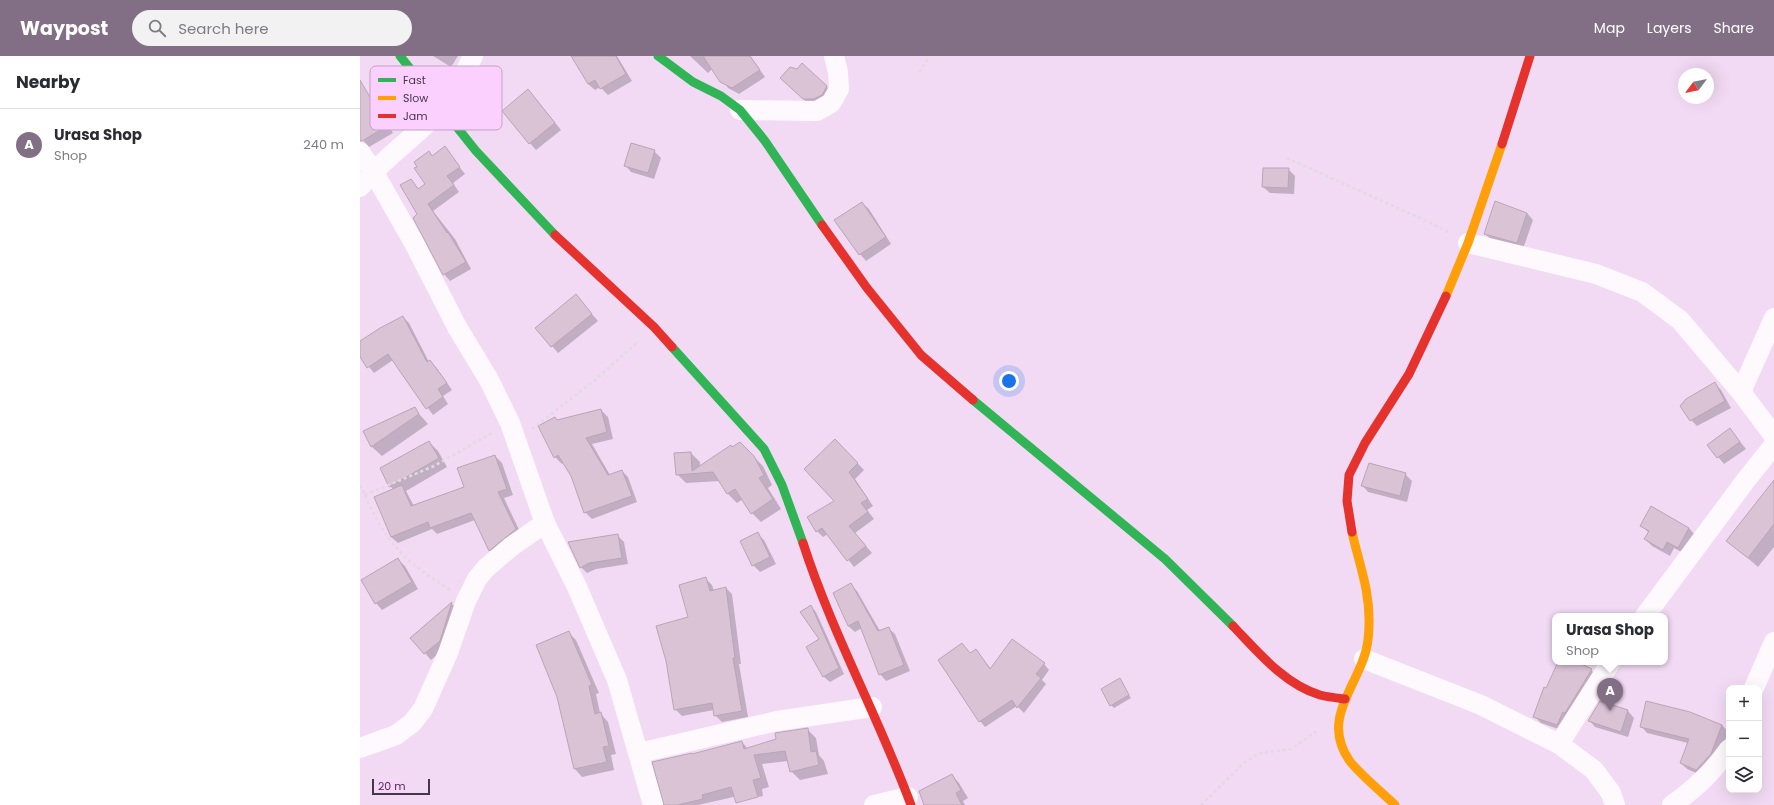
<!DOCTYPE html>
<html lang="en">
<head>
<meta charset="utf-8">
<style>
	body { margin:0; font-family:Poppins,sans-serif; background:#f2f2f3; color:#2b2b33 }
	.controls { position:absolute; right:12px; bottom:12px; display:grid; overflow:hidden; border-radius:8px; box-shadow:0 4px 16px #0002 }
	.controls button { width:36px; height:36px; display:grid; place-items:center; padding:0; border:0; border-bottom:1px solid #e1e1e2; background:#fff; color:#2b2b33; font:20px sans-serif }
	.compass { position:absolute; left:1318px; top:12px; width:36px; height:36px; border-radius:50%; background:#fff; box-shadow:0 4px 16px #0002; rotate:238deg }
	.scale { position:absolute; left:12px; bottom:10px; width:58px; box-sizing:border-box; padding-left:4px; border:2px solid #473649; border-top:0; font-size:11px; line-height:14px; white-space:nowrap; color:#473649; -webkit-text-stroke:3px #fbd0fe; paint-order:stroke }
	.you { position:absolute; left:649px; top:325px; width:14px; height:14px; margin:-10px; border:3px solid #fff; border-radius:50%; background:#1a73e8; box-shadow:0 0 0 6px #1a73e833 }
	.badge { display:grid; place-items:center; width:26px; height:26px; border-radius:50%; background:#836f85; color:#fff; font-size:13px; font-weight:700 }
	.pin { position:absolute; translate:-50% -33px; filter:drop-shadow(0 1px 2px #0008) }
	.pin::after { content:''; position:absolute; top:21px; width:14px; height:12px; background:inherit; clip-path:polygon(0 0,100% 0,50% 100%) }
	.popup { position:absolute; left:1192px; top:557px; width:116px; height:52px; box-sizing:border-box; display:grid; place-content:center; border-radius:8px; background:#fff; filter:drop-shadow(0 1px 3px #0005); font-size:13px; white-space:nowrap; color:#7c7c81 }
	.popup b { font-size:15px; color:#2b2b33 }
	.popup::after { content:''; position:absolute; left:50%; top:100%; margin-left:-8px; border:8px solid transparent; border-top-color:#fff }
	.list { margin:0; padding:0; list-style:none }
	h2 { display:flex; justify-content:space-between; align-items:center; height:52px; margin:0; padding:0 16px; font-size:17px }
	h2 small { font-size:13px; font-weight:400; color:#7c7c81 }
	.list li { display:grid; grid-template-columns:26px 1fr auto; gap:12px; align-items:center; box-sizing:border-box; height:72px; padding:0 16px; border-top:1px solid #e1e1e2 }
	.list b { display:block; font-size:15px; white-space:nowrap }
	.list p { margin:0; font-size:13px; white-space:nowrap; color:#7c7c81 }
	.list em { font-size:13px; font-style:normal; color:#7c7c81 }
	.icon { flex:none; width:22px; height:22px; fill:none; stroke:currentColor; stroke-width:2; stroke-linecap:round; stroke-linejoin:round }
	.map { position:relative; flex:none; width:1414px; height:749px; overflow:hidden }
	header { display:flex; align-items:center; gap:24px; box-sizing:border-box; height:56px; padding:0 20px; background:#836f85; color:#fff }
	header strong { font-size:19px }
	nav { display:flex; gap:22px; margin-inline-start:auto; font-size:14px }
	.search { width:280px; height:36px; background:#f2f2f3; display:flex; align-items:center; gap:10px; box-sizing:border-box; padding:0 14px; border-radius:22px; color:#7c7c81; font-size:15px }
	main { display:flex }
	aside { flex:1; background:#fff }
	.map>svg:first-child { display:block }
	.shadow { fill:#0003 }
	.building { fill:#dbc3d6; stroke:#baa5b6 }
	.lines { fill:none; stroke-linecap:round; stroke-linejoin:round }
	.path { stroke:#e1dae1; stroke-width:2.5; stroke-dasharray:3 3; stroke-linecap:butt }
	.street { stroke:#fdf9fd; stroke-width:20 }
	.fast { stroke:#30b455; stroke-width:9 }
	.slow { stroke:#ff9f0a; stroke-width:9 }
	.jam { stroke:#e5322d; stroke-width:9 }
	.key { fill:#fbd0fe; stroke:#c5a2c8; stroke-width:1 }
	.key-label { font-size:11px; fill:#473649 }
</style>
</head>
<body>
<header>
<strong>Waypost</strong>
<div class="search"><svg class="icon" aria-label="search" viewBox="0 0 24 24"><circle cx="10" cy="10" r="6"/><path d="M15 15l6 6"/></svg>Search here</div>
<nav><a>Map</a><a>Layers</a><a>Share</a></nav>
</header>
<main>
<aside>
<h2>Nearby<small></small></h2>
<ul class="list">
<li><span class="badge">A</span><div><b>Urasa Shop</b><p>Shop</p></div><em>240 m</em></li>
</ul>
</aside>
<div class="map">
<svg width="1414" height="749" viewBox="0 0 1414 749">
	<rect width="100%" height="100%" fill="#f2daf4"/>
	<!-- shadow -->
	<g class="shadow">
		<path d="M73,0H98L91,11Z"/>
		<path d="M212,0H257L272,25L248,39L240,31L235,34L228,28Z"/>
		<path d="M330,0H390L405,21L379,38L368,32L353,12L348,17Z"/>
		<path d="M442,9L467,31L473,38L450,49L428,29Z"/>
		<path d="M8,38L14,45L33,77L9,91L0,81V43Z"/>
		<path d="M174,41L201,74L176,94L170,87Z"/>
		<path d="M85,92L105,118L93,127L99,136L73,155L95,183L111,213L90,225L84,218L54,162L59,159L51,124L59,133L67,128L69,97L73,100Z"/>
		<path d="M294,95L301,102L294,123L271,116L265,109Z"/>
		<path d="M928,113L935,120L934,138L910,137L903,131Z"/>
		<path d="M502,147L509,153L531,188L506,205L500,198Z"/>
		<path d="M1167,157L1173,164L1163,193L1132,184L1125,178Z"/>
		<path d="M216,240L238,265L198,297L192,290Z"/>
		<path d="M43,261L49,267L69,306L70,305L76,311L92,334L83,340L88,348L73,359L33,304L14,317L0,300V286Z"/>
		<path d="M1355,328L1361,334L1371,352L1337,370L1331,364Z"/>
		<path d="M54,352L68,368L22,400L12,391L5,375Z"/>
		<path d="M241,354L248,361L253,383L232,388L250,419L262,415L268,421L277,446L232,463L225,456L212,420L204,406L202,408L195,401L197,365Z"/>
		<path d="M1370,373L1386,393L1364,408L1348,389Z"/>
		<path d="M475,384L504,414L495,423L513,450L507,454L514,463L495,477L512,497L494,511L468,478L463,481L457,475L476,445Z"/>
		<path d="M69,386L78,395L87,411L46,435L54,450L105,432L135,400L142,407L153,439L144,442L162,480L136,501L129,494L115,464L77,478L72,473L38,487L31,481L34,434L30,430Z"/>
		<path d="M373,392L389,396L403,410L412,429L408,432L421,453L401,466L392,457L383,443L377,447L368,438L360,425L326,427L317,418L331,397L340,406V411Z"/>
		<path d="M1045,418L1052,425L1047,446L1008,436L1002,429Z"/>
		<path d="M1414,433V491L1398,511L1368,485Z"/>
		<path d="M1282,470L1329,472L1335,479L1325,498L1314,492L1310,500L1292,490L1285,483L1289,477Z"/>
		<path d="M397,478L404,484L416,508L400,516L393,509Z"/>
		<path d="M257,479L264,486L268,508L236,513L227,517L221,511Z"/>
		<path d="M38,504L45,510L58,533L22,554L16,547Z"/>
		<path d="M346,523L352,529L354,535L366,532L372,538L381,608H379L388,661L362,666L355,659L354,654L322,660L315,653L329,562Z"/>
		<path d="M490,528L497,535L520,575L528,572L535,578L550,615L526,625L520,618L502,572L495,576L488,570Z"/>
		<path d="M92,548L98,553L86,591L71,604L52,582Z"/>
		<path d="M451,550L456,556L484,618L470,626L464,621L447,591L460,584Z"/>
		<path d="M208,576L216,584L239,637L236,638L240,657L248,666L256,698L251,699L254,714L222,721L215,713L198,641Z"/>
		<path d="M616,594L631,613L684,608L689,614L682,624L686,628L664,657L657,650L625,671L620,665L610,598Z"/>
		<path d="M1199,606H1215L1231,614L1238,621L1204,675L1181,667L1174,660Z"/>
		<path d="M760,624L771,642L754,652L751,649Z"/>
		<path d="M1268,655L1274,662L1268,681L1235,671L1229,664Z"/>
		<path d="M1362,669L1368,676L1357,705L1343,720L1327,713L1321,707L1328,687L1287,677L1281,670Z"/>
		<path d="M447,673L456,682L459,699L464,705L468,718L440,724L431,715L428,705L402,708L409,731L402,733L403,740L383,744L378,740L338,749H309L333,699L382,686L388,693Z"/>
		<path d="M592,719L599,727L608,742L603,745L605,749H564L560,736Z"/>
	</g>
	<!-- building -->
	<g class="building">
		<path d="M211,0H256L266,18L240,33L235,24L228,28Z"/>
		<path d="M343,0H390L400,14L372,32L360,26Z"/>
		<path d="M442,7L467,30L462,39L454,43H443L420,22L430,11L437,13Z"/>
		<path d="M0,24L27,70L2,85H0Z"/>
		<path d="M168,33L195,67L169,88L142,55Z"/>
		<path d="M271,87L295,94L288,117L264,110Z"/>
		<path d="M85,90L100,111L87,120L94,129L68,148L87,177L88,176L106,206L83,219L53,162L57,158L40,129L51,123L58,133L65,128L54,112L57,111L54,106L69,95L72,100Z"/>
		<path d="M903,112H929L928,132L902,131Z"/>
		<path d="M1135,145L1167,157L1157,187L1124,178Z"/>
		<path d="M502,146L526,181L499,199L474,164Z"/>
		<path d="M216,238L232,258L191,291L175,272Z"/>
		<path d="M43,260L67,306L70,304L87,327L78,333L83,341L66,353L28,298L7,312L0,301V285L20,272Z"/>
		<path d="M1355,326L1365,345L1330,365L1320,350L1326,343Z"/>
		<path d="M55,351L59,358L11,391L3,375Z"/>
		<path d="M241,353L247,376L226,382L248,419L262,414L272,440L224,457L211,420L198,399L194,402L178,370L195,361L197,364Z"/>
		<path d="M1370,372L1380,386L1357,402L1347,389Z"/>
		<path d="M475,383L498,407L489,416L508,443L501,447L508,456L489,470L506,490L487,505L462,472L456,476L447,461L474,445L444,413Z"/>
		<path d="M69,385L79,402L29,431L20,412Z"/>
		<path d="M380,386L394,400L404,419L399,422L413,443L391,458L375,433L367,438L353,416L316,419L314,397L331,396L332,415L371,389L372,391Z"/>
		<path d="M135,399L147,433L138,436L156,473L129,495L111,457L70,472L68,466L31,481L14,441L42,429L51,450L104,431L97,412Z"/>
		<path d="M1009,407L1046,417L1040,440L1001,430Z"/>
		<path d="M1414,424V468L1388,502L1366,485Z"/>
		<path d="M1291,450L1329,472L1318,492L1307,486L1303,494L1284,483L1289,475L1280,470Z"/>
		<path d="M398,476L410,501L392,510L380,485Z"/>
		<path d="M258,478L262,502L229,507L220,512L208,486Z"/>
		<path d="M38,502L52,526L15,548L1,524Z"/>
		<path d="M346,521L350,535L366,531L375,602H373L382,655L354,660L352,647L314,654L306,605L296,570L328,561L319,529Z"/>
		<path d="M491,527L518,575L529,571L544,609L519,619L498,565L488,570L473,537Z"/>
		<path d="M92,546L80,585L64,598L50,582Z"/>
		<path d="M451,549L479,612L463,621L446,591L459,583L440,556Z"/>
		<path d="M209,575L232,629L229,630L235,658L241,656L249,690L243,691L247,706L214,713L197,641L176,589Z"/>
		<path d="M652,583L685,607L676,618L681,622L657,652L652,644L619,666L578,604L602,587L610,597L616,593L630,613Z"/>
		<path d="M1198,606H1217L1232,613L1205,657L1203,656L1197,669L1173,661L1184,631L1186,632Z"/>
		<path d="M760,622L769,639L750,650L741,633Z"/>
		<path d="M1240,645L1268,654L1261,676L1228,665Z"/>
		<path d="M1286,645L1330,656L1362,669L1351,698L1336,714L1320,707L1329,683L1280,671Z"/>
		<path d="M448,672L451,696L456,695L459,709L430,716L425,695L394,699L401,722L393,724L398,741L376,747L371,731L342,739L343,743L317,749H304L292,706L332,697V698L382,685L384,693L416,683L415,677Z"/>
		<path d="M592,718L601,734L596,737L602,749H564L559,735Z"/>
	</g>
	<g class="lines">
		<!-- path -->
		<g class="path">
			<path d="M560,16L569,0"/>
			<path d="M927,102L1060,162L1090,177"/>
			<path d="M172,373L235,324L279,285"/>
			<path d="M0,429C10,450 19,472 35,490C50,508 70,521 90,534"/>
			<path d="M5,439L74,410L132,377"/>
			<path d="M841,749L884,707L893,701L901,697L931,693L957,675"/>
		</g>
		<!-- street -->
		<g class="street">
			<path d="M380,54L457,55L471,47L479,33L478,16L474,0"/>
			<path d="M0,96L13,115L54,187L97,271L129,324L150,367L185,467L217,531L257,624L293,749"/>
			<path d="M0,131C24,101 56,81 81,53C95,38 104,18 113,0"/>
			<path d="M1108,187L1236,218L1282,236L1320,264L1381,336L1414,380"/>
			<path d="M1381,336L1414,262"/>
			<path d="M1285,560L1386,424L1414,389"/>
			<path d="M1004,603L1121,649L1199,688L1234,714L1251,737L1255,749"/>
			<path d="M1394,632L1414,586"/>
			<path d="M1199,688L1251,606"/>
			<path d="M0,692L36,679L52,667L63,653L88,597L106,545L117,523L126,512L152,490L185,467"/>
			<path d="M279,697L417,665L512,651"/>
			<path d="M514,749L548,741"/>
			<path d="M1312,749C1335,733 1353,716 1369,693"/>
		</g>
		<!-- fast -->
		<g class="fast">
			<path d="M40,0L116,95L195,179"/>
			<path d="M298,0L333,26L361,40L380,54L405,85L462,169"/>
			<path d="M312,291L404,393L422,429L443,487"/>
			<path d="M613,344L805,503L873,570"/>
		</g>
		<!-- slow -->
		<g class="slow">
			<path d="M1086,240L1108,187L1142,88"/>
			<path d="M992,476C999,508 1010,534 1009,568C1009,579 1007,594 1003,604C990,639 964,667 989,704C999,718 1022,736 1035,749"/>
		</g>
		<!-- jam -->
		<g class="jam">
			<path d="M1142,88L1170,0"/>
			<path d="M462,169L507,232L561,299L613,344"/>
			<path d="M195,179L294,271L312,291"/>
			<path d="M992,476L987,445L989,419L1005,387L1049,318L1086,240"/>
			<path d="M443,487C472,577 518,660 551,749"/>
			<path d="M873,570C897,595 925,629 960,639C968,641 977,642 985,643"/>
		</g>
	</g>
	<!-- legend -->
	<rect x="10" y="10" width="132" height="64" rx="6" class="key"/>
	<rect x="18" y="22" width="18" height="4" fill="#30b455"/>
	<rect x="18" y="40" width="18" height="4" fill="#ff9f0a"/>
	<rect x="18" y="58" width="18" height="4" fill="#e5322d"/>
	<g class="key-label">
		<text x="43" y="28">Fast</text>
		<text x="43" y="46">Slow</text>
		<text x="43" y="64">Jam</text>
	</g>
</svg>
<div class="controls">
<button>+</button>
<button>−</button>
<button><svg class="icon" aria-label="layers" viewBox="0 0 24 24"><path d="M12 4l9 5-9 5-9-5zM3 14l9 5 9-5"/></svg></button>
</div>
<svg class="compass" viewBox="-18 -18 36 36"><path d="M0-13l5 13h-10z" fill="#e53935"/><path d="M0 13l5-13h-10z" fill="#7c7c81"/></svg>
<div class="scale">20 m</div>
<div class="you"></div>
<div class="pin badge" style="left:1250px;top:655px">A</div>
<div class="popup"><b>Urasa Shop</b>Shop</div>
</div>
</main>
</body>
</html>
